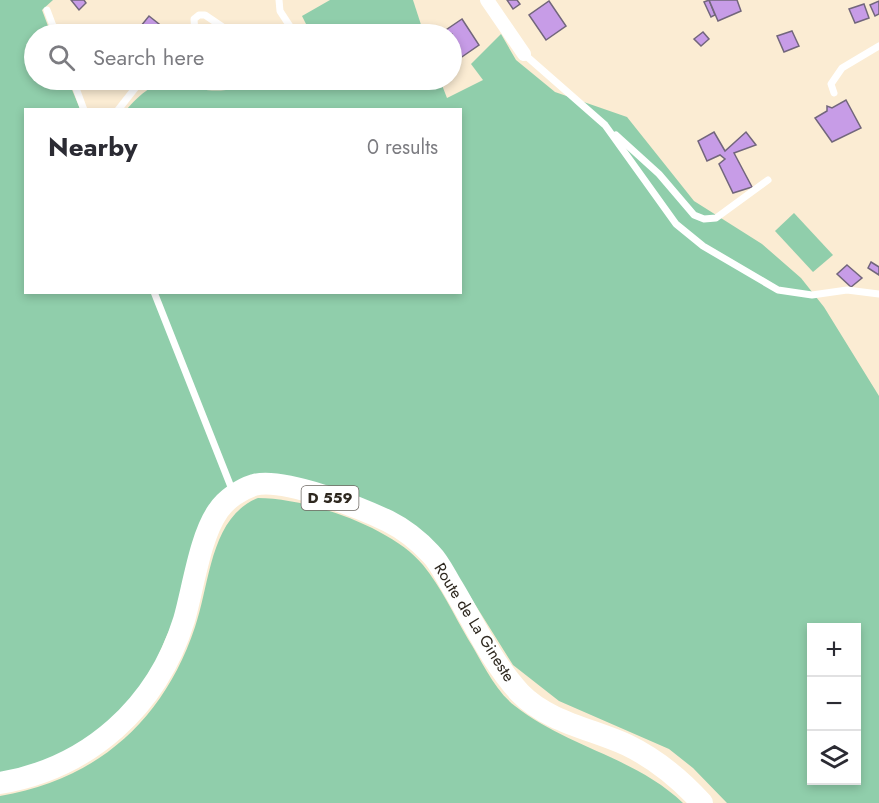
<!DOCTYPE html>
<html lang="en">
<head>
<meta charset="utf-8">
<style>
	body { margin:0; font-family:Jost,sans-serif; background:#f7f7f7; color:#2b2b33 }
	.controls { position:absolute; right:18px; bottom:18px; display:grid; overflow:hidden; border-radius:0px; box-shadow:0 3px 9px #0003 }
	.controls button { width:54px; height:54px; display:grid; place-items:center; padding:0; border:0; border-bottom:2px solid #e1e1e2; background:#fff; color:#2b2b33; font:30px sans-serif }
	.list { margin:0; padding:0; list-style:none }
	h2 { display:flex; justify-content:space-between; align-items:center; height:78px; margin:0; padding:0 24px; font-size:26px }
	h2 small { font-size:20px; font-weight:400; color:#7c7c81 }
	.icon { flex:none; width:33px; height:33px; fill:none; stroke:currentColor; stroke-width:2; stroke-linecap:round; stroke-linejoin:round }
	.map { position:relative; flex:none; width:879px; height:803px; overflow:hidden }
	.search { position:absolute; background:#fff; box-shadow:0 3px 9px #0003; left:24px; top:24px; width:438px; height:66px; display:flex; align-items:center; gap:15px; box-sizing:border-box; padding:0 21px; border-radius:33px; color:#7c7c81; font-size:22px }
	.panel { position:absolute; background:#fff; box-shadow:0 3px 9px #0003; left:24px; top:108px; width:438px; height:186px; border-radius:0px }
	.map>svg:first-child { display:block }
	.green { fill:#90ceab; fill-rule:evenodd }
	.building { fill:#c79ce7; stroke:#72667c; stroke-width:1.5 }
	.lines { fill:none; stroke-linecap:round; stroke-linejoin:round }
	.lane { stroke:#fff; stroke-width:7 }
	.street { stroke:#fff; stroke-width:14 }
	.primary { stroke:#fff; stroke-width:22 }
	.labels { text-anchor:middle; stroke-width:5; stroke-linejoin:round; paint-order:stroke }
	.shield { fill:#fff; stroke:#6d6862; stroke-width:1.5 }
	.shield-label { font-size:15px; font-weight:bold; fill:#2e281f }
	.street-label { font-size:16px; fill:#2e281f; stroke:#fff }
</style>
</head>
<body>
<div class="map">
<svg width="879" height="803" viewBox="0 0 879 803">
	<rect width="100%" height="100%" fill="#fbecd3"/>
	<!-- green -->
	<g class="green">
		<path d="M0,0H53L42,10L51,34H34V80H68L80,109L26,110V292H460V110L127,109C171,60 176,95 226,90L230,83L229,80H440L447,98L483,80L471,64L501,34L516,60L555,92L627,117L694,201L762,244L801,278L824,307L879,396V803H727L693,768L669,749L559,701L513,665L441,550L414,525L233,483L152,670L125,708L97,732L47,762L0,773ZM812,628H856V780H812Z"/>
		<path d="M330,0H413L424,34H311L302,16Z"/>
		<path d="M794,213L833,255L813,272L775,231Z"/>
		<path d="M258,498C307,498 392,527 423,565C441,587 454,615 468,639C482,661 494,690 515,706C567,747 635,757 683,803H0V796C97,780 164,720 195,627C210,584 210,517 258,498Z"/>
	</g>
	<!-- building -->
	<g class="building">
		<path d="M71,0H84L86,3L79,10Z"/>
		<path d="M507,0H517L520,4L513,9Z"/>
		<path d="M709,0L715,15L711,17L704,2Z"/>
		<path d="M709,0H737L741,11L718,21Z"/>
		<path d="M549,1L566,26L546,40L529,15Z"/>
		<path d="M879,1V14L875,16L870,5Z"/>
		<path d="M864,4L869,18L855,23L849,9Z"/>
		<path d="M149,16L169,32L166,34L136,32Z"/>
		<path d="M462,19L479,45L456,61L452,53V34H440Z"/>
		<path d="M792,31L799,46L784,52L777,36Z"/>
		<path d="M703,32L709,39L701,46L694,39Z"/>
		<path d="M846,100L861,128L832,142L815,118L827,111V106L832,108Z"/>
		<path d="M714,132L725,151L746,132L756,145L734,153L752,187L733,193L719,164L725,159L720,155L707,161L698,141Z"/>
		<path d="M871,262L879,267V275L868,268Z"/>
		<path d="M847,265L862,278L851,287L837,274Z"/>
	</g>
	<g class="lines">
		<!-- lane -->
		<g class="lane">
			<path d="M279,0L280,11L295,34"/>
			<path d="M47,10L56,34"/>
			<path d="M195,34L194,19L199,15H205L233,34"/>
			<path d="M524,54L605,125L676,224L703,246L778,290L812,295L847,290L879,294"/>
			<path d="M73,80L84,110"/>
			<path d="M194,80L210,83L218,80"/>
			<path d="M834,93L831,84L842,68L879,46"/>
			<path d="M118,110L136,87L148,80"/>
			<path d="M616,135L659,174L694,215L704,219L716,218L768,180"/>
			<path d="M154,292L233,492"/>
		</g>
		<!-- street -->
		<path class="street" d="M487,0L524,54"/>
		<!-- primary -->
		<path class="primary" d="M0,783C89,768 157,707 184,620C193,589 200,536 218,511C226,499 241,489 254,485C283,477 361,508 388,521C404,529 419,541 431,554C440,563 446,577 453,588C474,623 492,663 520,693C548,722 592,729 627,745C656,759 681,780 702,803"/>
	</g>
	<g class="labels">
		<!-- shield labels -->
		<rect class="shield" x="301.5" y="486" width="57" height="24" rx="4.5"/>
		<g class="shield-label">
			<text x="330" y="503">D 559</text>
		</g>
		<!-- street labels -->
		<g class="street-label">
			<text transform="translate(475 622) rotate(58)" y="6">Route de La Gineste</text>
		</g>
	</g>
</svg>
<div class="controls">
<button>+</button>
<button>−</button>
<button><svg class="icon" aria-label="layers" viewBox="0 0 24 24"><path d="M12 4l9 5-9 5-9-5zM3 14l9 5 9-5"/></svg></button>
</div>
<div class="search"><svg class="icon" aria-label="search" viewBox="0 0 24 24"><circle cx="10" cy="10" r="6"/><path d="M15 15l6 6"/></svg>Search here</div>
<section class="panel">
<h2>Nearby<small>0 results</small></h2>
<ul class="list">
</ul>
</section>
</div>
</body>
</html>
